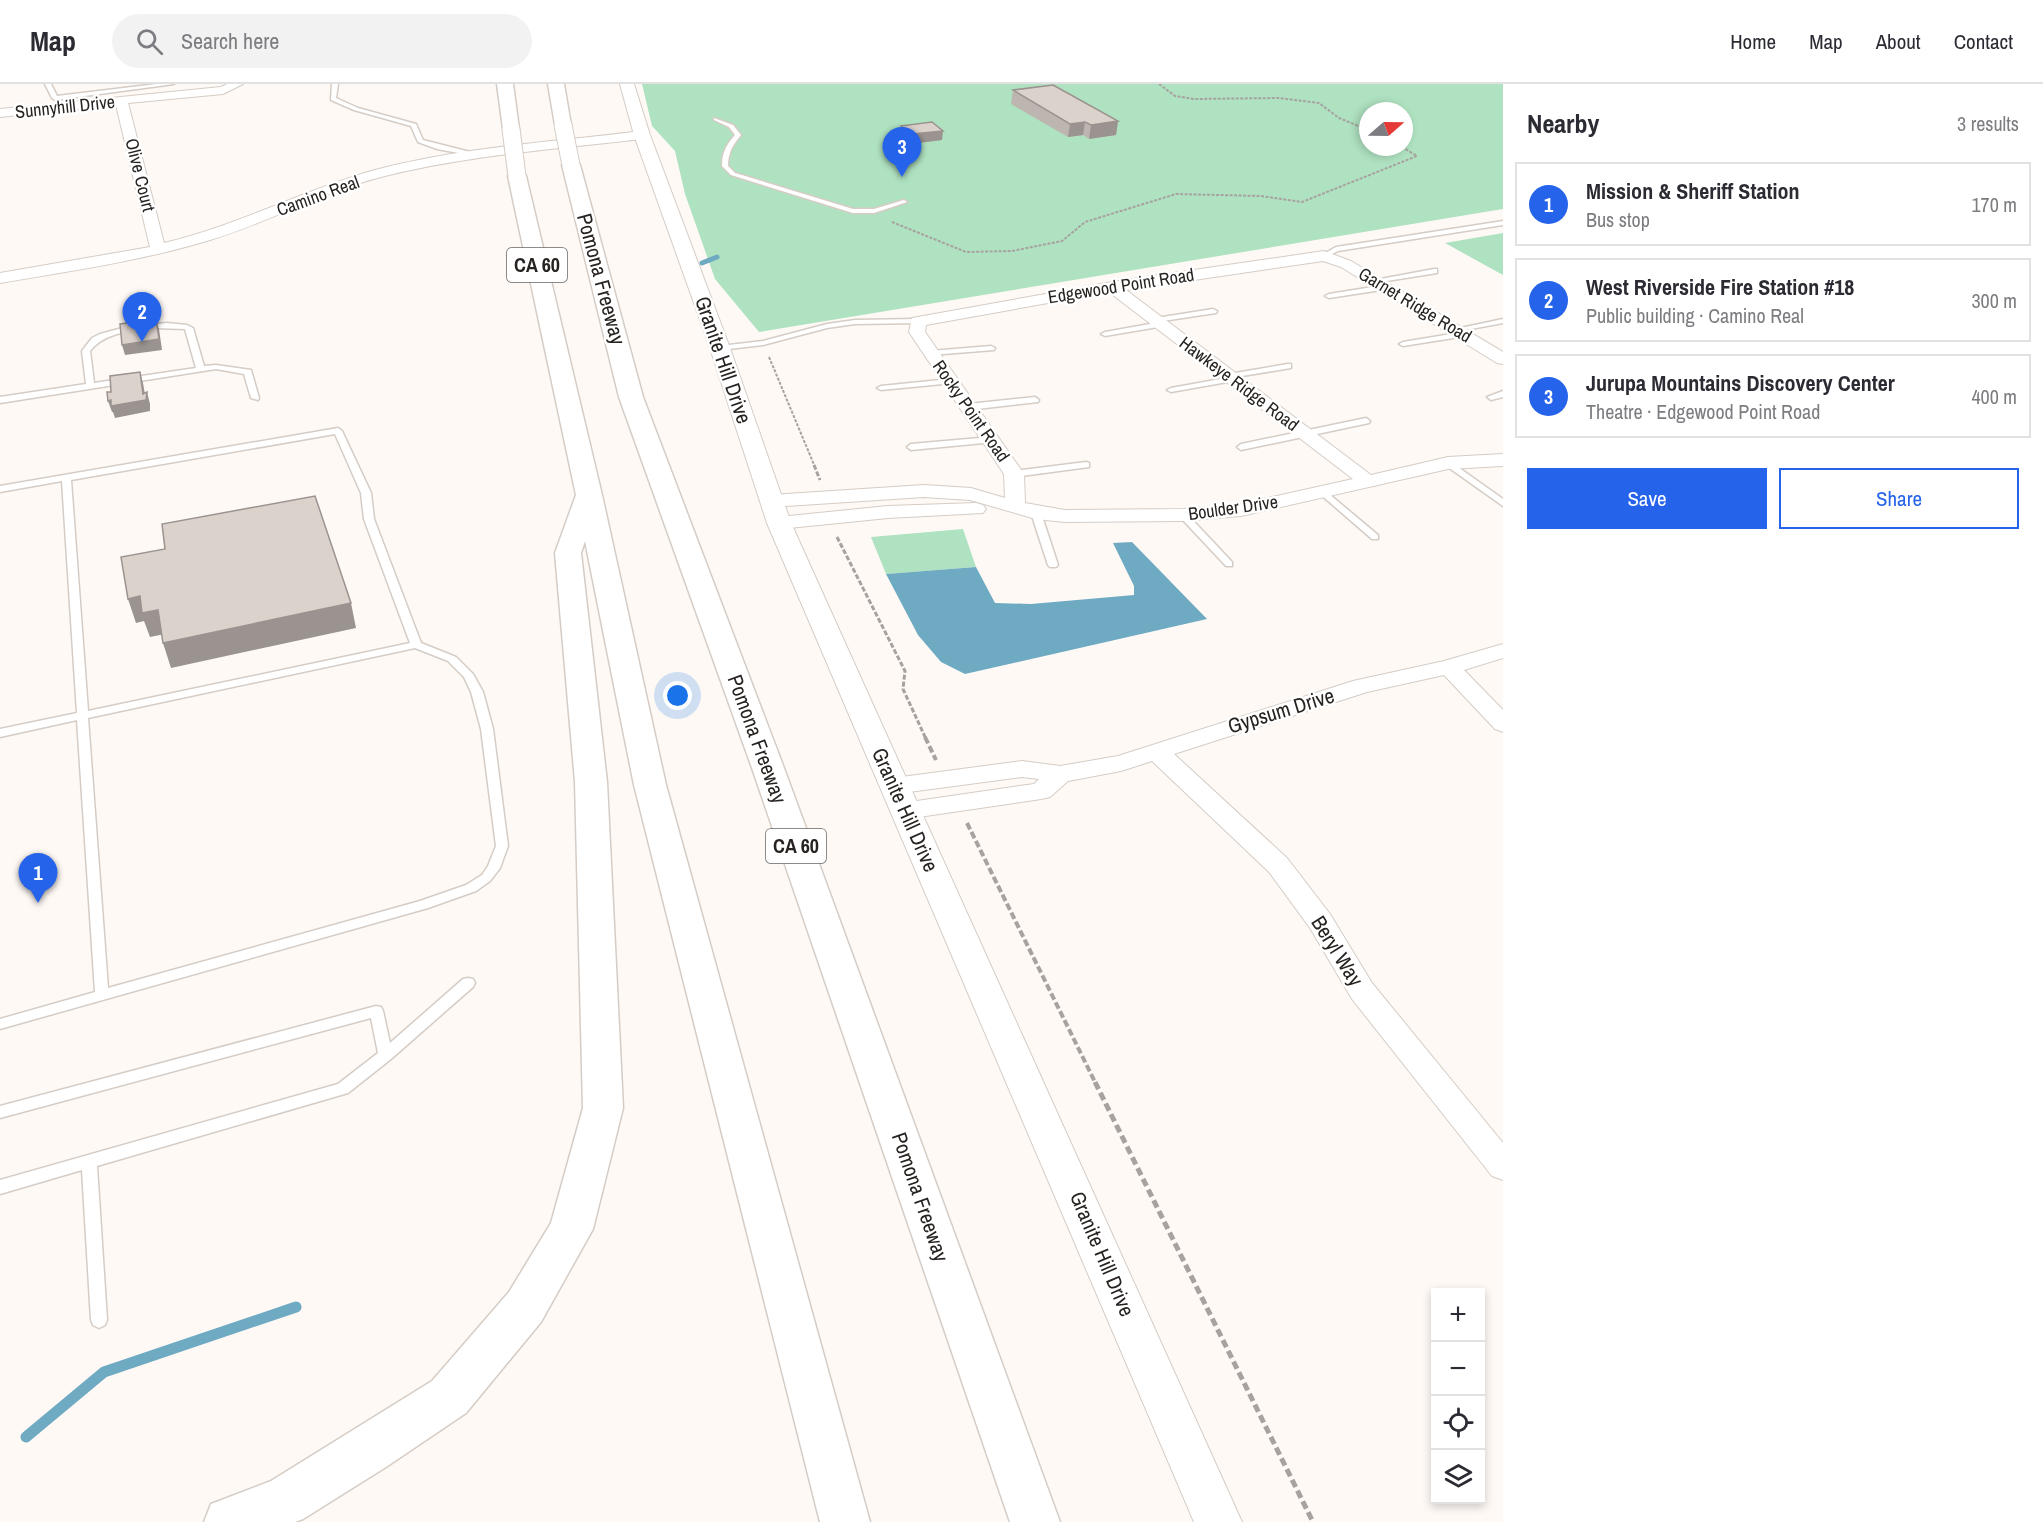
<!DOCTYPE html>
<html lang="en">
<head>
<meta charset="utf-8">
<style>
	body { margin:0; font-family:"Archivo Narrow",sans-serif; background:#f2f2f3; color:#2b2b33 }
	.controls { position:absolute; right:18px; bottom:18px; display:grid; overflow:hidden; border-radius:0px; box-shadow:0 3px 9px #0003 }
	.controls button { width:54px; height:54px; display:grid; place-items:center; padding:0; border:0; border-bottom:2px solid #e1e1e2; background:#fff; color:#2b2b33; font:30px sans-serif }
	.compass { position:absolute; left:1359px; top:18px; width:54px; height:54px; border-radius:50%; background:#fff; box-shadow:0 3px 9px #0003; rotate:70deg }
	.you { position:absolute; left:678px; top:612px; width:21px; height:21px; margin:-15px; border:4px solid #fff; border-radius:50%; background:#1a73e8; box-shadow:0 0 0 9px #1a73e833 }
	.badge { display:grid; place-items:center; width:39px; height:39px; border-radius:50%; background:#2563eb; color:#fff; font-size:20px; font-weight:700 }
	.pin { position:absolute; translate:-50% -50px; filter:drop-shadow(0 2px 3px #0008) }
	.pin::after { content:''; position:absolute; top:32px; width:21px; height:18px; background:inherit; clip-path:polygon(0 0,100% 0,50% 100%) }
	.list { margin:0; padding:0; list-style:none }
	h2 { display:flex; justify-content:space-between; align-items:center; height:78px; margin:0; padding:0 24px; font-size:26px }
	h2 small { font-size:20px; font-weight:400; color:#7c7c81 }
	.list li { display:grid; grid-template-columns:39px 1fr auto; gap:18px; align-items:center; box-sizing:border-box; height:84px; margin:0 12px 12px; padding:0 12px; border:2px solid #e1e1e2; border-radius:0px }
	.list b { display:block; font-size:22px; white-space:nowrap }
	.list p { margin:0; font-size:20px; white-space:nowrap; color:#7c7c81 }
	.list em { font-size:20px; font-style:normal; color:#7c7c81 }
	.actions { display:flex; gap:12px; padding:18px 24px }
	.actions a { flex:1; padding:14px 0; border:2px solid #2563eb; border-radius:0px; text-align:center; font-size:21px; color:#2563eb }
	.actions .main { background:#2563eb; color:#fff }
	.icon { flex:none; width:33px; height:33px; fill:none; stroke:currentColor; stroke-width:2; stroke-linecap:round; stroke-linejoin:round }
	.map { position:relative; flex:none; width:1503px; height:1438px; overflow:hidden }
	header { display:flex; align-items:center; gap:36px; box-sizing:border-box; height:84px; padding:0 30px; background:#fff; border-bottom:2px solid #e1e1e2 }
	header strong { font-size:28px }
	nav { display:flex; gap:33px; margin-inline-start:auto; font-size:21px }
	.search { width:420px; height:54px; background:#f2f2f3; display:flex; align-items:center; gap:15px; box-sizing:border-box; padding:0 21px; border-radius:33px; color:#7c7c81; font-size:22px }
	main { display:flex }
	aside { flex:1; background:#fff }
	.map>svg:first-child { display:block }
	.green { fill:#afe2c1; fill-rule:evenodd }
	.water { fill:#6faac3 }
	.lines { fill:none; stroke-linecap:round; stroke-linejoin:round }
	.stream-far1 { stroke:#6faac3; stroke-width:5 }
	.stream { stroke:#6faac3; stroke-width:11 }
	.service-casing { stroke:#d5ccc5; stroke-width:3 }
	.minor-casing { stroke:#d5ccc5; stroke-width:2 }
	.tertiary-casing { stroke:#d5ccc5; stroke-width:2 }
	.motorway-casing { stroke:#d5ccc5; stroke-width:3 }
	.path-far3 { stroke:#a7a29f; stroke-width:2; stroke-dasharray:3 1.5; stroke-linecap:butt }
	.path-far2 { stroke:#a7a29f; stroke-width:3; stroke-dasharray:5 2; stroke-linecap:butt }
	.path-far1 { stroke:#a7a29f; stroke-width:4; stroke-dasharray:7 3; stroke-linecap:butt }
	.path { stroke:#a7a29f; stroke-width:5; stroke-dasharray:8 4; stroke-linecap:butt }
	.service { fill:#fff; fill-rule:evenodd }
	.minor { fill:#fff; fill-rule:evenodd }
	.tertiary { fill:#fff; fill-rule:evenodd }
	.motorway { fill:#fff; fill-rule:evenodd }
	.motorway-bridge-casing { stroke:#d5ccc5; stroke-width:19; stroke-linecap:butt }
	.motorway-bridge { stroke:#fff; stroke-width:17 }
	.wall { fill:#bdb5af }
	.shaded-wall { fill:#9a938f }
	.building { fill:#dcd2cc; stroke:#9a938f; stroke-width:1.5 }
	.labels { text-anchor:middle; stroke-width:5; stroke-linejoin:round; paint-order:stroke }
	.far-street-label { font-size:18px; fill:#272321; stroke:#fff }
	.shield { fill:#fff; stroke:#686564; stroke-width:1.5 }
	.shield-label { font-size:20px; font-weight:bold; fill:#272321 }
	.street-label { font-size:21px; fill:#272321; stroke:#fff }
</style>
</head>
<body>
<header>
<strong>Map</strong>
<div class="search"><svg class="icon" aria-label="search" viewBox="0 0 24 24"><circle cx="10" cy="10" r="6"/><path d="M15 15l6 6"/></svg>Search here</div>
<nav><a>Home</a><a>Map</a><a>About</a><a>Contact</a></nav>
</header>
<main>
<div class="map">
<svg width="1503" height="1438" viewBox="0 0 1503 1438">
	<rect width="100%" height="100%" fill="#fef9f5"/>
	<!-- green -->
	<g class="green">
		<path d="M642,0H1503V125L759,248L715,195L685,110L675,67L652,42ZM1368,27H1404V63H1368Z"/>
		<path d="M1503,149V191L1445,159Z"/>
		<path d="M963,445L976,483L886,490L871,453Z"/>
	</g>
	<!-- water -->
	<path class="water" d="M1132,458L1207,535L965,590L941,578L918,551L886,490L976,483L995,519L1031,520L1134,511V502L1113,459Z"/>
	<g class="lines">
		<!-- stream-far1 -->
		<path class="stream-far1" d="M702,179L717,173"/>
		<!-- stream -->
		<path class="stream" d="M26,1353L104,1288L296,1223"/>
		<defs>
			<g id="service">
				<path d="M45,0H51L57,12L157,0H174L55,16L52,14Z"/>
				<path d="M332,0H338L336,14L358,24L416,40L423,56L478,70L475,72L437,65L418,58L411,42L354,26L331,16Z"/>
				<path d="M714,34L733,41L741,51C733,61 728,68 728,82L735,89L853,125H874L904,116L907,118L874,129H853L731,91L722,82C722,69 726,61 735,51L729,43L714,36Z"/>
				<path d="M1503,137V141L1338,167L1324,174L1320,172L1336,163Z"/>
				<path d="M1434,185H1437V189L1374,199L1370,197Z"/>
				<path d="M1385,201H1388V205L1329,214L1325,212L1329,210Z"/>
				<path d="M1213,225L1217,227L1216,229L1156,238L1152,236L1156,234Z"/>
				<path d="M918,235H921V239L855,240L827,244L763,261L720,266L716,264L720,262L763,257L827,240L855,236Z"/>
				<path d="M1503,235V239L1455,248L1451,246Z"/>
				<path d="M1161,238L1165,240L1164,242L1105,252L1101,250L1105,248Z"/>
				<path d="M167,239L187,241L193,244L204,282L216,281L251,286L259,314L258,316L251,314L244,290L216,285L0,319V313L86,300L82,267L92,254L100,250L126,243ZM154,244L185,245L196,284L94,299L90,267C105,248 131,247 154,244Z"/>
				<path d="M1463,248L1467,250L1466,252L1403,262L1399,260L1403,258Z"/>
				<path d="M991,262L995,264L994,266L931,271L927,269L931,267Z"/>
				<path d="M1288,280H1291V284L1236,293V297H1233L1171,308L1167,306L1171,304L1226,294L1225,292L1229,290Z"/>
				<path d="M950,295L954,297L953,299L881,306L877,304L881,302Z"/>
				<path d="M1503,307V313L1491,316L1487,313Z"/>
				<path d="M1035,313L1039,316L1038,318L968,326L964,323L968,320Z"/>
				<path d="M1366,334L1370,337L1369,339L1241,366L1237,363L1241,360Z"/>
				<path d="M338,344L342,347L371,409L374,435L421,559L456,573L473,590L483,608L493,645L508,762L500,784L490,797L476,807L428,824L0,945V935L95,908L77,636L0,653V645L77,629L62,397L0,408V402ZM335,350L361,409L364,435L410,559L88,627L71,396ZM415,564L448,577L464,593L471,608L481,645L496,762L488,782L482,791L466,801L420,817L108,904L88,634Z"/>
				<path d="M991,353L995,356L994,358L911,366L907,363L911,360Z"/>
				<path d="M1448,376L1503,415V422L1445,381V377Z"/>
				<path d="M1086,378L1089,379V383L1014,393L1009,390L1014,387Z"/>
				<path d="M1323,405L1378,451V455H1372L1320,410L1318,408Z"/>
				<path d="M1036,426L1041,429L1058,481L1056,483H1050L1048,481L1031,429Z"/>
				<path d="M1183,428L1186,429L1232,478V482H1226L1180,433V429Z"/>
				<path d="M468,894L473,895L475,899L473,903L391,975L348,1009L97,1082L107,1236L105,1241L99,1244L93,1241L91,1236L82,1086L0,1110V1096L338,1000L378,969L371,934L0,1034V1022L376,922L381,923L383,927L390,959L463,895Z"/>
			</g>
			<g id="minor">
				<path d="M227,0H243L223,10L128,19L164,159C237,142 303,106 375,86C462,63 553,58 642,47L648,51L642,55C556,65 469,71 385,92C325,107 269,138 210,156C141,177 70,187 0,199V189L150,163L116,21L0,33V25L221,3Z"/>
				<path d="M1324,167L1351,177L1503,268V280L1497,279L1341,183L1323,177L1126,206L1371,391L1448,373L1503,370V382L1448,385L1241,432L1183,437L1065,438L1036,435L970,416L924,413L771,423L764,421L761,417L764,413L771,411L924,401L971,404L1005,414L1004,390L909,248L912,234L1112,198ZM1109,208L1353,395L1241,420L1183,425L1065,426L1025,419L1024,390L925,248L926,241Z"/>
				<path d="M976,419L983,421L986,425L983,429L888,434L779,445L772,443L769,439L772,435L779,433L888,422Z"/>
				<path d="M1503,560V574L1464,586L1503,626V648L1495,645L1444,591L1367,608L1174,670L1287,774L1330,830L1372,899L1503,1059V1096L1492,1092L1352,915L1310,844L1269,788L1152,677L1121,687L1068,697L1050,713L1041,715L905,735L896,732L892,726L896,720L1034,700L1039,695L1022,693L894,710L885,708L881,702L885,696L894,694L1022,677L1060,682L1118,672L1353,597L1444,577Z"/>
			</g>
			<path id="tertiary" d="M620,0H634L650,51L730,264L791,439L1242,1438H1194L767,439L710,264L634,51Z"/>
			<g id="motorway">
				<path d="M497,0H513L519,45L517,48L511,50L503,45Z"/>
				<path d="M548,0H564L571,41L569,44L563,46L555,41Z"/>
				<path d="M571,76L577,77L580,81L643,313L784,684L1060,1438H1010L752,684L619,313L562,81L565,77Z"/>
				<path d="M517,87L523,88L526,92L602,411L666,701L870,1438H820L634,701L585,457L581,469L607,698L623,1024L593,1145L541,1238L466,1329L386,1383L303,1435L295,1438H204L211,1420L271,1397L432,1297L509,1208L551,1139L583,1024L575,698L555,469L576,411L508,92L511,88Z"/>
			</g>
		</defs>
		<!-- service casing -->
		<use href="#service" class="service-casing"/>
		<!-- minor casing -->
		<use href="#minor" class="minor-casing"/>
		<!-- tertiary casing -->
		<use href="#tertiary" class="tertiary-casing"/>
		<!-- motorway casing -->
		<use href="#motorway" class="motorway-casing"/>
		<!-- path-far3 -->
		<g class="path-far3">
			<path d="M1159,0L1175,12L1194,15L1279,14L1319,19L1339,34L1368,46"/>
			<path d="M892,138L966,168L1012,167L1062,157L1085,138L1176,110L1261,112L1302,118L1417,72L1402,63"/>
			<path d="M769,273L815,383"/>
		</g>
		<!-- path-far2 -->
		<g class="path-far2">
			<path d="M814,381L820,396"/>
			<path d="M837,453L905,587L903,605L926,655"/>
		</g>
		<!-- path-far1 -->
		<g class="path-far1">
			<path d="M925,653L936,676"/>
			<path d="M967,739L1096,1000"/>
		</g>
		<!-- path -->
		<path class="path" d="M1095,998L1313,1438"/>
		<!-- service -->
		<use href="#service" class="service"/>
		<!-- minor -->
		<use href="#minor" class="minor"/>
		<!-- tertiary -->
		<use href="#tertiary" class="tertiary"/>
		<!-- motorway -->
		<use href="#motorway" class="motorway"/>
		<defs>
			<g id="motorway-bridge">
				<path d="M563,41L571,81"/>
				<path d="M511,45L517,92"/>
			</g>
		</defs>
		<!-- motorway-bridge casing -->
		<use href="#motorway-bridge" class="motorway-bridge-casing"/>
		<!-- motorway-bridge -->
		<use href="#motorway-bridge" class="motorway-bridge"/>
	</g>
	<!-- wall -->
	<g class="wall">
		<path d="M1013,6L1118,37L1116,51L1089,55L1083,51L1068,53L1011,20Z"/>
		<path d="M901,42L942,56L911,60L900,51Z"/>
	</g>
	<!-- shaded-wall -->
	<g class="shaded-wall">
		<path d="M1118,37L1116,51L1089,55L1091,41Z"/>
		<path d="M1085,38L1083,51L1068,53L1070,40Z"/>
		<path d="M943,47L942,56L911,60L912,50Z"/>
		<path d="M156,235L159,245L162,266L125,271L122,261Z"/>
		<path d="M140,288L143,299L146,316L147,308L150,320V327L115,334L113,328H112L108,317L143,310Z"/>
		<path d="M140,512L158,526L165,550L150,553L144,537L136,539L128,515Z"/>
		<path d="M351,519L356,544L171,584L163,559Z"/>
	</g>
	<!-- building -->
	<g class="building">
		<path d="M1053,1L1118,37L1091,41L1085,38L1070,40L1013,6Z"/>
		<path d="M932,38L943,47L912,50L901,42Z"/>
		<path d="M156,235L159,255L122,261L120,240Z"/>
		<path d="M140,288L143,310L147,308L146,316L111,322V316L108,317L107,308H111L110,292Z"/>
		<path d="M315,412L351,519L163,559L158,526L142,529L140,512L128,515L121,473L165,465L162,440Z"/>
	</g>
	<g class="labels">
		<!-- far-street labels -->
		<g class="far-street-label">
			<text transform="translate(65 23) rotate(-6)" y="6">Sunnyhill Drive</text>
			<text transform="translate(140 91) rotate(76)" y="6">Olive Court</text>
			<text transform="translate(318 112) rotate(-20)" y="6">Camino Real</text>
			<text transform="translate(1121 202) rotate(-9)" y="6">Edgewood Point Road</text>
			<text transform="translate(1415 221) rotate(31)" y="6">Garnet Ridge Road</text>
			<text transform="translate(1239 300) rotate(37)" y="6">Hawkeye Ridge Road</text>
			<text transform="translate(971 327) rotate(55)" y="6">Rocky Point Road</text>
			<text transform="translate(1233 424) rotate(-8)" y="6">Boulder Drive</text>
		</g>
		<!-- shield labels -->
		<g class="shield">
			<rect x="507" y="164" width="60" height="34" rx="4.5"/>
			<rect x="766" y="745" width="60" height="34" rx="4.5"/>
		</g>
		<g class="shield-label">
			<text x="537" y="188">CA 60</text>
			<text x="796" y="769">CA 60</text>
		</g>
		<!-- street labels -->
		<g class="street-label">
			<text transform="translate(601 195) rotate(75)" y="7">Pomona Freeway</text>
			<text transform="translate(723 276) rotate(71)" y="7">Granite Hill Drive</text>
			<text transform="translate(1281 627) rotate(-17)" y="7">Gypsum Drive</text>
			<text transform="translate(757 655) rotate(70)" y="7">Pomona Freeway</text>
			<text transform="translate(905 726) rotate(66)" y="7">Granite Hill Drive</text>
			<text transform="translate(1337 867) rotate(58)" y="7">Beryl Way</text>
			<text transform="translate(920 1113) rotate(71)" y="7">Pomona Freeway</text>
			<text transform="translate(1102 1170) rotate(67)" y="7">Granite Hill Drive</text>
		</g>
	</g>
</svg>
<div class="controls">
<button>+</button>
<button>−</button>
<button><svg class="icon" aria-label="locate" viewBox="0 0 24 24"><circle cx="12" cy="12" r="6"/><path d="M12 2v4M12 18v4M2 12h4M18 12h4"/></svg></button>
<button><svg class="icon" aria-label="layers" viewBox="0 0 24 24"><path d="M12 4l9 5-9 5-9-5zM3 14l9 5 9-5"/></svg></button>
</div>
<svg class="compass" viewBox="-18 -18 36 36"><path d="M0-13l5 13h-10z" fill="#e53935"/><path d="M0 13l5-13h-10z" fill="#7c7c81"/></svg>
<div class="you"></div>
<div class="pin badge" style="left:38px;top:819px">1</div>
<div class="pin badge" style="left:142px;top:258px">2</div>
<div class="pin badge" style="left:902px;top:93px">3</div>
</div>
<aside>
<h2>Nearby<small>3 results</small></h2>
<ul class="list">
<li><span class="badge">1</span><div><b>Mission &amp; Sheriff Station</b><p>Bus stop</p></div><em>170 m</em></li>
<li><span class="badge">2</span><div><b>West Riverside Fire Station #18</b><p>Public building · Camino Real</p></div><em>300 m</em></li>
<li><span class="badge">3</span><div><b>Jurupa Mountains Discovery Center</b><p>Theatre · Edgewood Point Road</p></div><em>400 m</em></li>
</ul>
<div class="actions"><a class="main">Save</a><a>Share</a></div>
</aside>
</main>
</body>
</html>
